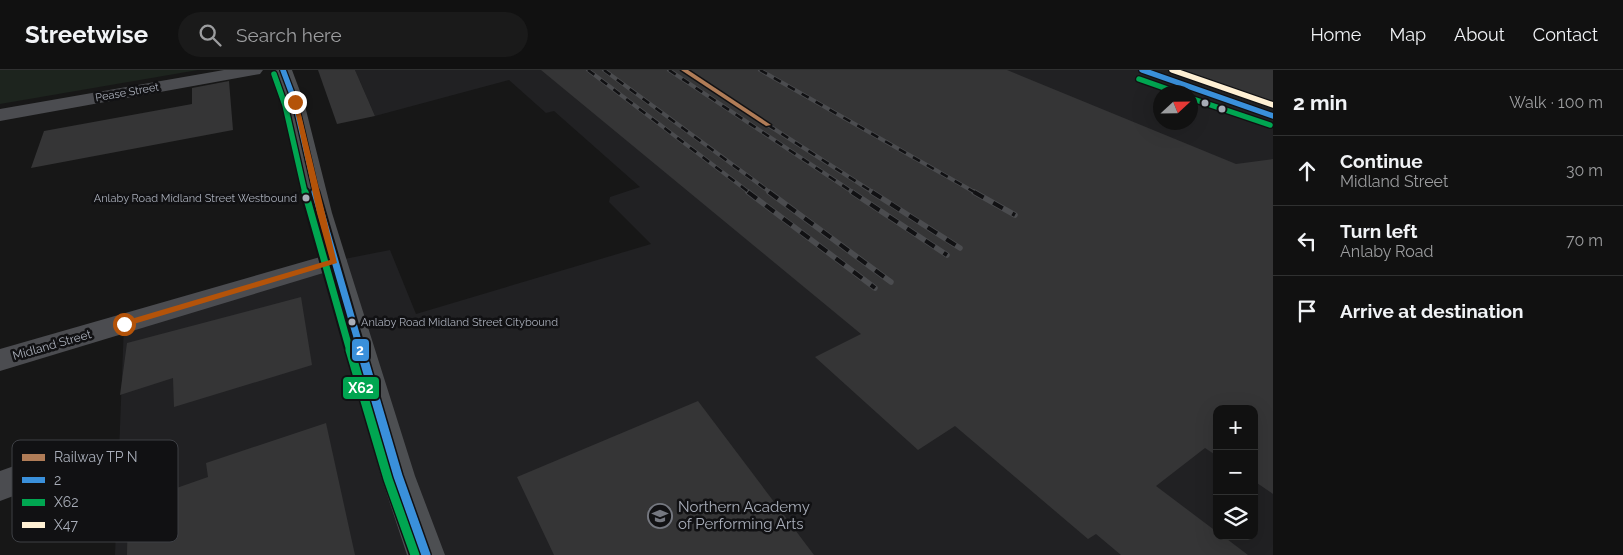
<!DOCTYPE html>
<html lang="en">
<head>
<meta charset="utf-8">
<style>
	body { margin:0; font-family:Raleway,sans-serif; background:#1a1a1a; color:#f1f3f6 }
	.controls { position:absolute; right:15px; bottom:15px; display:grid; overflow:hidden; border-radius:10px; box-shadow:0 5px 20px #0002 }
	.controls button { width:45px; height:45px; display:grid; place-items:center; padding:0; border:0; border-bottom:1px solid #303131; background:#111; color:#f1f3f6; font:25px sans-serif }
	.compass { position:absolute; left:1153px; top:15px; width:45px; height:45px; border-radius:50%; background:#111; box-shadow:0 5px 20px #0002; rotate:68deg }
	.stop { position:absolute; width:15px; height:15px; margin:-11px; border:4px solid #b45309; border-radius:50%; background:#fff }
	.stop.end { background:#b45309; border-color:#fff; box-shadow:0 1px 5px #0008 }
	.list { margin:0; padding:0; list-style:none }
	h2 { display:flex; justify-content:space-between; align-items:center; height:65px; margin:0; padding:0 20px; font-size:21px }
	h2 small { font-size:16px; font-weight:400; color:#9c9d9f }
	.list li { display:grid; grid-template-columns:32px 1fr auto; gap:15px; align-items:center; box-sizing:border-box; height:70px; padding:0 20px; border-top:1px solid #303131 }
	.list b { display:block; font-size:19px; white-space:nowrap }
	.list p { margin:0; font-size:16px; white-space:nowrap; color:#9c9d9f }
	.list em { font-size:16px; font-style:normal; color:#9c9d9f }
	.icon { flex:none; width:28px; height:28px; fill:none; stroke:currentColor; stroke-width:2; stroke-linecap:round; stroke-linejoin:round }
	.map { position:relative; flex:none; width:1273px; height:485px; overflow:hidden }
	header { display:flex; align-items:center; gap:30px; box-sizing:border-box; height:70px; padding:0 25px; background:#111; border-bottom:1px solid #303131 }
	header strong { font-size:24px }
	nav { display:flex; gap:28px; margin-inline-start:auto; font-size:18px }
	.search { width:350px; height:45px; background:#1a1a1a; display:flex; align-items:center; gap:12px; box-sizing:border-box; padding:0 18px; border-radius:28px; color:#9c9d9f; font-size:19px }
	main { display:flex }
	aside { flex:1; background:#111 }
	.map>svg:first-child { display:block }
	.built { fill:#212123; fill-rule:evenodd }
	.green { fill:#1d241e }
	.building { fill:#353536 }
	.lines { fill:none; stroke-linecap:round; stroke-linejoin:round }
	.street { fill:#4b4c50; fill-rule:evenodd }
	.primary { fill:#4d4f52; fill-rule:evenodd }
	.rail-far1-casing { stroke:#4b4c4f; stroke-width:4 }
	.rail-casing { stroke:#4b4c4f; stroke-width:5.5 }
	.rail-far1 { stroke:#111113; stroke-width:2.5; stroke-dasharray:8; stroke-linecap:butt }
	.rail { stroke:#111113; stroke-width:4; stroke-dasharray:11; stroke-linecap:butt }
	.bus-1-far2-casing { stroke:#111113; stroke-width:8 }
	.bus-1-far1-casing { stroke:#111113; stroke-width:11 }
	.bus-1-casing { stroke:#111113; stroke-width:12 }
	.bus-2-far2-casing { stroke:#111113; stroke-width:8 }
	.bus-2-far1-casing { stroke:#111113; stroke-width:11 }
	.bus-2-casing { stroke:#111113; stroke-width:12 }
	.bus-3-casing { stroke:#111113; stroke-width:8 }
	.bus-1-far2 { stroke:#3a90db; stroke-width:5.5 }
	.bus-1-far1 { stroke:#3a90db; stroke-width:7 }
	.bus-1 { stroke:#3a90db; stroke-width:9 }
	.bus-2-far2 { stroke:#00a651; stroke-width:5.5 }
	.bus-2-far1 { stroke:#00a651; stroke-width:7 }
	.bus-2 { stroke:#00a651; stroke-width:9 }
	.bus-3 { stroke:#fff0d4; stroke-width:5.5 }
	.rail-1-casing { stroke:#111113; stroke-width:3 }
	.rail-1 { fill:#b07c57; fill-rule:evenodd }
	.route { fill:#b45309 }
	.bus-dot { fill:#a8adb8; stroke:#111113; stroke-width:2 }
	.labels { text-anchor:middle; stroke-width:5; stroke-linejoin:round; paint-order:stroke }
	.far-street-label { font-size:11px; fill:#a8adb8; stroke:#111113 }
	.bus-label { font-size:11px; fill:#a8adb8; stroke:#111113; text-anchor:end }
	.street-label { font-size:12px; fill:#a8adb8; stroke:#111113 }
	.near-poi-label { font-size:15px; fill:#a8adb8; stroke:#111113; text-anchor:start }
	.key { fill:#111113; stroke:#3e4045; stroke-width:1 }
	.key-label { font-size:14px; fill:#a8adb8 }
	.line-badge { stroke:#111113; stroke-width:2 }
	.badge-label { font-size:14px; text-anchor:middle; font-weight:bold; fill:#fff }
</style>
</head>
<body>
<header>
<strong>Streetwise</strong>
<div class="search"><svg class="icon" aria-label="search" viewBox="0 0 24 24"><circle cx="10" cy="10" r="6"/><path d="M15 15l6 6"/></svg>Search here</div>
<nav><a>Home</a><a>Map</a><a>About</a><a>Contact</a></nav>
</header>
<main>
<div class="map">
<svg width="1273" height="485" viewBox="0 0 1273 485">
	<rect width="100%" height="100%" fill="#171717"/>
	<!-- built -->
	<path class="built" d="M355,0H1273V485H115L124,254L334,191L390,180L416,244L651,174L609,132L610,127L640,117L554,41L546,43L509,10L375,46ZM1160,22H1190V52H1160ZM1217,339H1254V466H1217Z"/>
	<!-- green -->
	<path class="green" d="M0,0H198L0,34Z"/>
	<!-- building -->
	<g class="building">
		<path d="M318,0H355L375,46L337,54Z"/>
		<path d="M541,0H1007L1236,94L1273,89V424L1254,411V339H1217V386L1205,378L1156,416L1217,462V466H1223L1248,485H1121L1096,464L1088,469L955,356L918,380L815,287L861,264Z"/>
		<path d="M1178,0H1273V39L1177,5Z"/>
		<path d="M229,11L233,60L31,98L44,61L192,34V18Z"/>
		<path d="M301,227L312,295L174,337L173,308L120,325L127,273Z"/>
		<path d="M698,331L814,485H554L517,407Z"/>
		<path d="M326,353L355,485H127L128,435L208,407L206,393Z"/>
	</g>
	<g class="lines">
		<!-- street -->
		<g class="street">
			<path d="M224,0H263L260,4L254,5L0,51V39Z"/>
			<path d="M334,183L343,185L347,191L343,197L0,301V279Z"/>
			<path d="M28,391L40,396L45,406L40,416L0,431V401Z"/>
		</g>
		<!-- primary -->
		<path class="primary" d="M274,0H292L304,32L332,143L347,191L415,406L445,485H407L381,406L321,191L308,143L286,32Z"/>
		<defs>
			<g id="rail-far1">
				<path d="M588,0L750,123"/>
				<path d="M604,0L771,123"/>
				<path d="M669,0L854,123"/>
				<path d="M760,0L976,123"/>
				<path d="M768,55L874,123"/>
			</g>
			<g id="rail">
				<path d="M748,122L875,218"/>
				<path d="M769,122L891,212"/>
				<path d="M852,122L947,185"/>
				<path d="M872,122L960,178"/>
				<path d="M974,122L1015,145"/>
			</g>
		</defs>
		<!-- rail-far1 casing -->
		<use href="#rail-far1" class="rail-far1-casing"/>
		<!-- rail casing -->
		<use href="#rail" class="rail-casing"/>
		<!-- rail-far1 -->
		<use href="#rail-far1" class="rail-far1"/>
		<!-- rail -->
		<use href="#rail" class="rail"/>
		<defs>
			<g id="bus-1-far2">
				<path d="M283,0L295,32L316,123"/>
				<path d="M1142,0L1273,46"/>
			</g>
			<path id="bus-1-far1" d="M315,122L361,281"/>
			<path id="bus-1" d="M361,280L398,406L426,485"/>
			<g id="bus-2-far2">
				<path d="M274,4L285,35L305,123"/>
				<path d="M1139,9L1176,22"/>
				<path d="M1190,28L1270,55"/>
			</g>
			<path id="bus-2-far1" d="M305,122L350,281"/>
			<path id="bus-2" d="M350,280L388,409L415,485"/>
			<path id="bus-3" d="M1172,0L1273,35"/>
		</defs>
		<!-- bus-1-far2 casing -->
		<use href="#bus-1-far2" class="bus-1-far2-casing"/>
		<!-- bus-1-far1 casing -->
		<use href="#bus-1-far1" class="bus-1-far1-casing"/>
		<!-- bus-1 casing -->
		<use href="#bus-1" class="bus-1-casing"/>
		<!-- bus-2-far2 casing -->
		<use href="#bus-2-far2" class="bus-2-far2-casing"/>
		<!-- bus-2-far1 casing -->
		<use href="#bus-2-far1" class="bus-2-far1-casing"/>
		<!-- bus-2 casing -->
		<use href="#bus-2" class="bus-2-casing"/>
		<!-- bus-3 casing -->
		<use href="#bus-3" class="bus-3-casing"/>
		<!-- bus-1-far2 -->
		<use href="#bus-1-far2" class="bus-1-far2"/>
		<!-- bus-1-far1 -->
		<use href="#bus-1-far1" class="bus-1-far1"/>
		<!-- bus-1 -->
		<use href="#bus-1" class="bus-1"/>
		<!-- bus-2-far2 -->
		<use href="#bus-2-far2" class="bus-2-far2"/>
		<!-- bus-2-far1 -->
		<use href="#bus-2-far1" class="bus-2-far1"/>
		<!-- bus-2 -->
		<use href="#bus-2" class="bus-2"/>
		<!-- bus-3 -->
		<use href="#bus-3" class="bus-3"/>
		<defs>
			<path id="rail-1" d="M681,0H688L771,55L766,56Z"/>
		</defs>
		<!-- rail-1 casing -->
		<use href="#rail-1" class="rail-1-casing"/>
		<!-- rail-1 -->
		<use href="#rail-1" class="rail-1"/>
	</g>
	<!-- route -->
	<path class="route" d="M293,31L298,32L337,193L127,256H121V252L330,190L317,143Z"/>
	<!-- icons -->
	<defs>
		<symbol id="university-ring" viewBox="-11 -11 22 22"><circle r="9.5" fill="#111113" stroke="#757880" stroke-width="1.5"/><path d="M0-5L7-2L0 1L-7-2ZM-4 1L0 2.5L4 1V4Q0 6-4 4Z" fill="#757880"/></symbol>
	</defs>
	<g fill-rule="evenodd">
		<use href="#university-ring" x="646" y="432" width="28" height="28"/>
	</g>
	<!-- markers -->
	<g class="bus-dot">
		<circle cx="1205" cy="33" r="4.5"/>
		<circle cx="1222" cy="39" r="4.5"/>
		<circle cx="306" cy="128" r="4.5"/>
		<circle cx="352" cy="252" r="4.5"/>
	</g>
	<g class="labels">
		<!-- far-street labels -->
		<g class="far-street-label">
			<text transform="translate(127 22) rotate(-10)" y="4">Pease Street</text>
		</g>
		<!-- bus labels -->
		<g class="bus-label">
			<text x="297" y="132">Anlaby Road Midland Street Westbound</text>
			<text x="361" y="256" text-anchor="start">Anlaby Road Midland Street Citybound</text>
		</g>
		<!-- street labels -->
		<g class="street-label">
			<text transform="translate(52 275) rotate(-16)" y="4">Midland Street</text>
		</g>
		<!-- near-poi labels -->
		<g class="near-poi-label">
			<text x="678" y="442">Northern Academy<tspan x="678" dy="17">of Performing Arts</tspan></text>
		</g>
	</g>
	<!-- legend -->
	<rect x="12" y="370" width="166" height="102" rx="8" class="key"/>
	<rect x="22" y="384" width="23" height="7" fill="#b07c57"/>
	<rect x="22" y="407" width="23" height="6" fill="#3a90db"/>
	<rect x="22" y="429" width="23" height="7" fill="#00a651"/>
	<rect x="22" y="452" width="23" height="6" fill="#fff0d4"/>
	<g class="key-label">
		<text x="54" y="392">Railway TP N</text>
		<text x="54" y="415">2</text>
		<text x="54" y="437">X62</text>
		<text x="54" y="460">X47</text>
	</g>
	<g class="line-badge">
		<rect x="351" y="268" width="19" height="24" rx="5" fill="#3a90db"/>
		<rect x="342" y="306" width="38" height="24" rx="5" fill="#00a651"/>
	</g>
	<g class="badge-label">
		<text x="360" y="285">2</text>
		<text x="361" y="323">X62</text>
	</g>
</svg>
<div class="controls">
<button>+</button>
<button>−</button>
<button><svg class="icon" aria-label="layers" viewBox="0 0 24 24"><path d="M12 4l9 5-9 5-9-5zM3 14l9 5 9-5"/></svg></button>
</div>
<svg class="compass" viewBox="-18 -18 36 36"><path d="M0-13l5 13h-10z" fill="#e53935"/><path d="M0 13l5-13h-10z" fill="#9c9d9f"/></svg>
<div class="stop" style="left:124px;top:254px"></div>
<div class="stop end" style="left:295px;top:32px"></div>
</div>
<aside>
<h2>2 min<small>Walk · 100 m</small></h2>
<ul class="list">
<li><svg class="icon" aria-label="ahead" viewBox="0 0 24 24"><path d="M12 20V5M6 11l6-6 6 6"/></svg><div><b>Continue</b><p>Midland Street</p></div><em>30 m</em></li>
<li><svg class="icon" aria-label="left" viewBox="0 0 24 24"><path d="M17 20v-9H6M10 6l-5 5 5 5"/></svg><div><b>Turn left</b><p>Anlaby Road</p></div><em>70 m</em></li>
<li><svg class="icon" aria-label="arrive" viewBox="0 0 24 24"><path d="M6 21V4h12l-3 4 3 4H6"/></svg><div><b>Arrive at destination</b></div></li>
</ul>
</aside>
</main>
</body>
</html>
